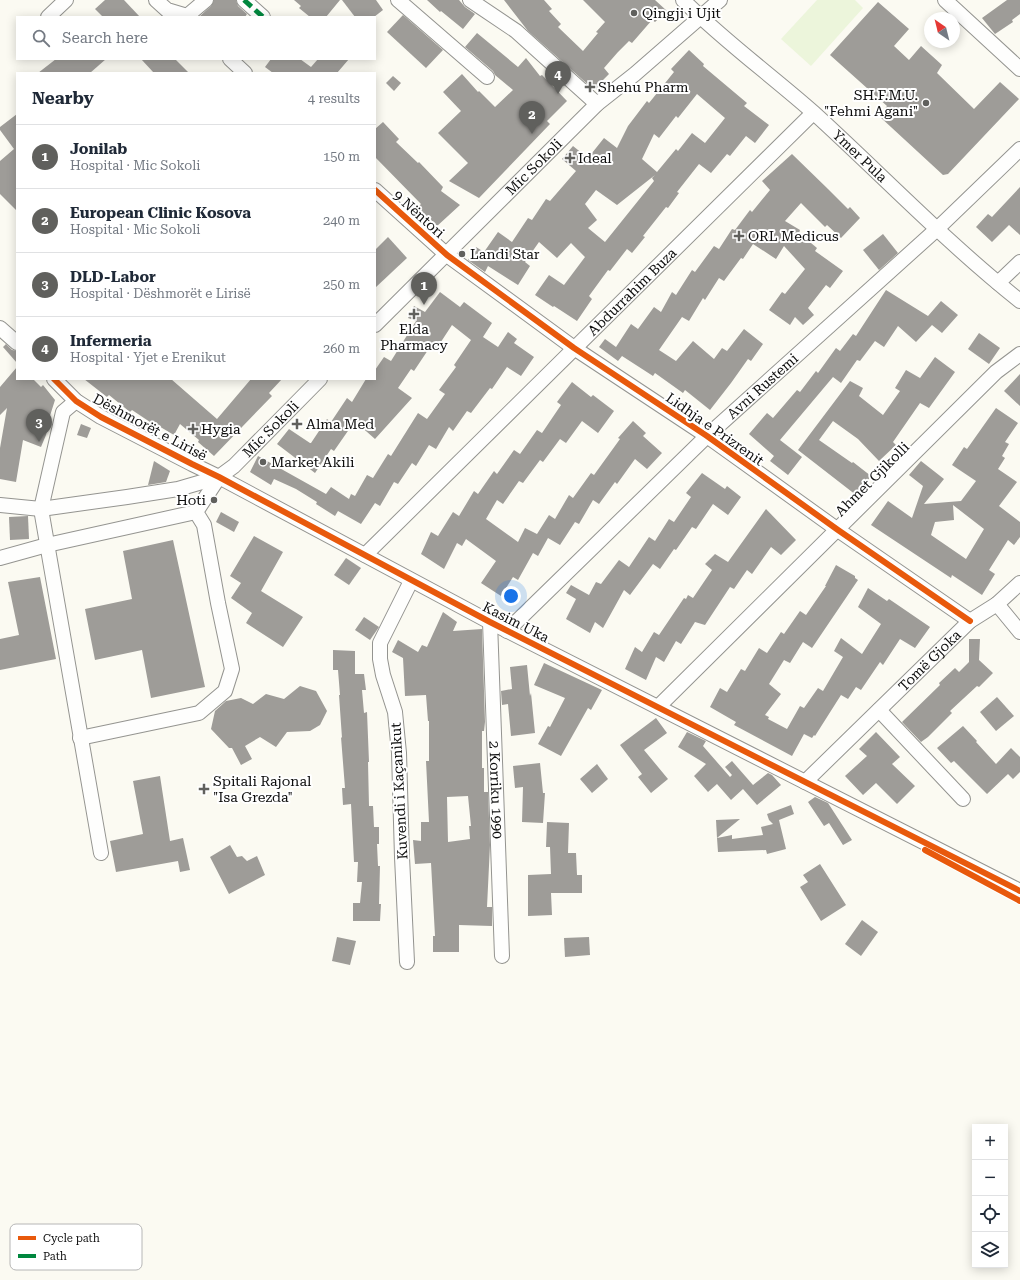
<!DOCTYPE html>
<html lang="en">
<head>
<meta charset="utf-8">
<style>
	body { margin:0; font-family:"Roboto Serif",serif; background:#f6f6f7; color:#1f2937 }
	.controls { position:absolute; right:12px; bottom:12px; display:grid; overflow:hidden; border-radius:0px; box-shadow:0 2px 10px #0003 }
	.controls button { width:36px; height:36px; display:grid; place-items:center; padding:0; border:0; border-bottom:1px solid #e0e1e3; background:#fff; color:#1f2937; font:20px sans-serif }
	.compass { position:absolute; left:924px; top:12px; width:36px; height:36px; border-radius:50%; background:#fff; box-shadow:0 2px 10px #0003; rotate:325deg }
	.you { position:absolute; left:511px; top:596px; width:14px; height:14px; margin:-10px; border:3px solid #fff; border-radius:50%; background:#1a73e8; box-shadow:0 0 0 6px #1a73e833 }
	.badge { display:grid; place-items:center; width:26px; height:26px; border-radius:50%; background:#60605d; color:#fff; font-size:13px; font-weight:700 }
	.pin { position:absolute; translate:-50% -33px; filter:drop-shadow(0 1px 2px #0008) }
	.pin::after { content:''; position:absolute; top:21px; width:14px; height:12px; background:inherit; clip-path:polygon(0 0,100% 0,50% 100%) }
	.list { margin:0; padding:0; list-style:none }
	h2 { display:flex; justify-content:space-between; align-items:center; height:52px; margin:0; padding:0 16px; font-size:17px }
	h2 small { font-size:13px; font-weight:400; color:#747a83 }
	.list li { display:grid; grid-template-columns:26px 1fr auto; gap:12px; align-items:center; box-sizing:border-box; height:64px; padding:0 16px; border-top:1px solid #e0e1e3 }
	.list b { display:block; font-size:15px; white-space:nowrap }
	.list p { margin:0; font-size:13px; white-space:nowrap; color:#747a83 }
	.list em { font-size:13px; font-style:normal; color:#747a83 }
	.icon { flex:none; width:22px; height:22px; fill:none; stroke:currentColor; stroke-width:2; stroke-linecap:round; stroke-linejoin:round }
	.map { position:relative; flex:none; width:1020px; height:1280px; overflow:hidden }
	.search { position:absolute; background:#fff; box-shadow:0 2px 10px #0003; left:16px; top:16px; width:360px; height:44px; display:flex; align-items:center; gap:10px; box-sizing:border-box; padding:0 14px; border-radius:0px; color:#747a83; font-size:15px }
	.panel { position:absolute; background:#fff; box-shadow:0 2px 10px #0003; left:16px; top:72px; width:360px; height:308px; border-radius:0px }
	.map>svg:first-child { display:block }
	.pitch { fill:#ecf5db }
	.building { fill:#9e9c98; fill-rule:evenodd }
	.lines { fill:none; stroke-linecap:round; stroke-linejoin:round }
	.minor-casing { stroke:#949490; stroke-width:16 }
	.minor { stroke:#fefefd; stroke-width:14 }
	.quiet { stroke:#00873e; stroke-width:5; stroke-dasharray:10 5; stroke-linecap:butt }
	.cycleway-casing { stroke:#fff; stroke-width:8 }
	.cycleway { stroke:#e8590c; stroke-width:6 }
	.poi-dot { fill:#60605d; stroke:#fff; stroke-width:1.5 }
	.labels { text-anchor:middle; stroke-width:4; stroke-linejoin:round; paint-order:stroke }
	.poi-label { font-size:14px; fill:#0d0d0d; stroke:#fff; text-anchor:start }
	.street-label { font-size:14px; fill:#0d0d0d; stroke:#fff }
	.key { fill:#fff; stroke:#b6b6b6; stroke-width:1 }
	.key-label { font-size:11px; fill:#0d0d0d }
</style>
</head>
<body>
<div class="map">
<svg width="1020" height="1280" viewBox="0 0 1020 1280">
	<rect width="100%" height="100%" fill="#fbfaf2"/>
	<!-- pitch -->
	<path class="pitch" d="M817,0H855L863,8L811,66L781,39Z"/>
	<!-- building -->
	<g class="building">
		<path d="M105,0H124L140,17H103L95,9Z"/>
		<path d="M214,0H236L238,6L247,14L245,17H199L211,6Z"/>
		<path d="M294,0H340L326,17H310L299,8L301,6Z"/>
		<path d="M342,0H376L383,10L374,17H355Z"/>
		<path d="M427,0H459L465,7L475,14L463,29L441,11L440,12Z"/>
		<path d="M504,0H544L552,9L549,11L561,24L558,27L583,51L598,33L596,32L605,22L583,0H655L667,11L655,22L652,20L632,43L629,41L618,52L604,68L609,74L602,81L605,83L597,90L595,88L593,89L528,31Z"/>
		<path d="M1007,0H1020V14L1012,20L1013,22L995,34L982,18Z"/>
		<path d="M878,2L909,29L894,46L909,60L921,46L942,65L937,73L974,109L1000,82L1019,99L948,174L943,175L879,116L887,106L830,55Z"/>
		<path d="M403,15L443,50L426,68L387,32Z"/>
		<path d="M477,33L518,67L526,58L540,76L542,75L567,101L547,121L550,124L479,198L449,181L468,163L438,133L461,111L443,92L462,74L478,92L479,91L495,107L513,90L495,75L493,71L465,47Z"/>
		<path d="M689,50L704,64L703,66L747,103L744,106L769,125L755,143L746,136L730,156L727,154L711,173L699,164L677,192L679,193L668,208L666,207L643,236L645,237L632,253L627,249L610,271L608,270L589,296L592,299L577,321L554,306L553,307L535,295L549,275L564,285L585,257L571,243L557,258L539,242L525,262L530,266L518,285L488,266L485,272L468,260L476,247L484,252L498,232L512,242L528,218L532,220L546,199L550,201L576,171L562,159L573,146L588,158L604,138L617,148L628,126L647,101L649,103L674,72L671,69ZM697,94L725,118L705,143L692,133L678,151L676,149L657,172L642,159L654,134L659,138L676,116L678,118ZM655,175L652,178L654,181L605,242L588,228L597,220L585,204L596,190L617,205Z"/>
		<path d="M56,59H106L90,73H38Z"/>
		<path d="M141,59H175L189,73H154Z"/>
		<path d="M271,59H300L311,67L318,59H349L337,73H273L265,67Z"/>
		<path d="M393,76L401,83L394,91L386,83Z"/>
		<path d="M17,114V211L0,194V161L14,149L0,130V127Z"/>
		<path d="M383,122L399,139L396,142L418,163L419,162L443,187L441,191L460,205L436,227L418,207L421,204L375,157V129Z"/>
		<path d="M792,154L828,189L848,209L850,207L860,218L841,238L827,225L825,227L801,203L785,221L800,230L799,233L817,248L815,251L843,271L830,288L826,285L808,308L814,315L803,325L795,317L790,325L769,310L782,292L785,294L805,269L784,246L776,259L753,244L743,259L741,258L724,281L719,278L705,300L703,298L689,321L682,317L659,350L676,361L693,341L714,359L722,348L727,351L744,329L763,344L751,361L748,359L731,383L710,410L685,390L683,393L655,373L653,376L622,356L618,361L599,347L605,339L616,347L631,324L638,329L654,307L661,312L672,292L676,295L692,270L695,272L714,246L719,249L732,229L735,230L750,210L752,212L770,190L762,181Z"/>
		<path d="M1020,187V235L1009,225L992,242L976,227L988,214L992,217Z"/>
		<path d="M883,234L898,253L879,270L863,250Z"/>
		<path d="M388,237L407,258L375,288V250Z"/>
		<path d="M886,290L928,316L941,301L958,315L942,333L932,325L916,342L898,326L884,347L875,341L860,361L857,360L841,383L833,377L780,440L802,457L788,475L770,461L774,456L749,434L767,413L773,418L797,390L800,392L816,371L818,373L836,348L840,351L853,334L856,336Z"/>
		<path d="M440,292L460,307L464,302L492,323L483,337L498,347L508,332L517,339L514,343L534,357L521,376L507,367L492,389L490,388L471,413L467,411L453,431L449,427L436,449L429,445L416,466L412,463L398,484L394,482L380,506L375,503L361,524L338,511L335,516L316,504L317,502L296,489L274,479L271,485L250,472L258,456L326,494L331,487L349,499L351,494L355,496L367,475L373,478L388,454L391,456L418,413L427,419L445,394L439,390L456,367L454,365L471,340L452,325L435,351L430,347L414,371L411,369L398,388L412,398L375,439L358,424L354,430L350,428L334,451L331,449L315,473L277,444L289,429L310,443H311L327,419L331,422L347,398L352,402L366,379H375V370L384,357L391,361L416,321L408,318L414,306L425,312Z"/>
		<path d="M979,333L1000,348L989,364L968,349Z"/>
		<path d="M6,344L12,350L17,351V363L3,347Z"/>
		<path d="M935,357L955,372L929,408L920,403L893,442L896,445L879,461L858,439L833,421L819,440L852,463L853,462L871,476L856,495L798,450L850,381L863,388L859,396L883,415L900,391L895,388L906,370L920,378Z"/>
		<path d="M17,367V379H33L41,387L43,385L55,400L48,422L49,423L46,435L41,447L23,440L16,482L0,479V448L7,408L0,415V387Z"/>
		<path d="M1020,374V406L1004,391Z"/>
		<path d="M84,379H171L217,419L251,379H282L269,393L272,396L214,456L198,442L199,440L180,424L174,435L157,425L156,426L132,410L130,412L109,395L107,397Z"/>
		<path d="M572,382L591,397L593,395L614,411L598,433L582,421L566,443L560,439L543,462L540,460L523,483L519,481L503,504L497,500L486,519L518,542L525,528L537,534L549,515L555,519L569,495L573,498L591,473L594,475L620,439L618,438L633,421L646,433L643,436L662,453L647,469L635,459L617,484L615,482L599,504L593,500L579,524L575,522L560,545L548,538L538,556L533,553L518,580L513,577L501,596L481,583L496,561L466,539L462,546L457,543L444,569L421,554L431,532L438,536L453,512L459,516L474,491L478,494L494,471L497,474L514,450L520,454L537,430L542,433L561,405L557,402Z"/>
		<path d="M996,408L1018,423L1005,442L1009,444L1002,456L1005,458L998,469L1017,482L999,506L1020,522V537L1014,545L1008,540L989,570L995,574L982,595L952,575L951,578L871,525L888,501L912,518L923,486L909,475L921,461L944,479L924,504L961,501L976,481L952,465L964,447L967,449ZM953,505L984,529L966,559L931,535L935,522L954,520Z"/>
		<path d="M81,424L91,428L87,438L77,435Z"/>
		<path d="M154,461L170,471L166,482L148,485Z"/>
		<path d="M702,473L725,489L727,486L741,497L728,515L713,504L696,529L692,527L676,550L674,549L660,569L653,564L630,595L624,590L603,628L595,622L590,633L566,619L576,599L566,593L571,585L589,595L596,582L601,584L619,560L629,567L649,537L655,541L669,519L674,522L691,497L686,493Z"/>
		<path d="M766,509L796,540L781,555L771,547L752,574L747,570L734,589L730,587L705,625L695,622L681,644L676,641L664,662L656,657L646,680L625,669L635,647L642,652L654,632L659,635L684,598L686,599L688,595L693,598L712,570L705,564L715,554L728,562Z"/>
		<path d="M221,512L239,522L234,532L216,522Z"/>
		<path d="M28,516L29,539L10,540L9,517Z"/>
		<path d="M254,536L283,552L261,591L303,617L283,647L246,623L252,613L231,598L241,583L230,576Z"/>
		<path d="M173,540L205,687L151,698L142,650L95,660L85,609L132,599L123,551Z"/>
		<path d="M346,558L361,568L349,585L334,575Z"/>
		<path d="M836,565L855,576V578L858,580L812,648L803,642L790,663L784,660L769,684L781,694L765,715L769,717L768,719L787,729L800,706L804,708L818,688L823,691L843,657L834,651L841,638L862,654L881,624L858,607L868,588L887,601L889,599L930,627L915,648L900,639L883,665L880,662L861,690L856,687L848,699L841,695L815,736L814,735L812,738L804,734L792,756L734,725L736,722L710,707L720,688L727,692L741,669L745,671L759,648L767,653L781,632L784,634L800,611L806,615L826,586H825Z"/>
		<path d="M40,577L56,659L0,670V639L19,635L8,582Z"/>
		<path d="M443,612L457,622L453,631L482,629L485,722L484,731H482V768H484V792H488L490,845L487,907H492V926L459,925V952H433V936H435L431,863L415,864L413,840L421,841V822H429L426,761H429V721H428L426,695L405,696L403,658L392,652L398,640L418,652L422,645L427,647ZM468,796L471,826H469L470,839L448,842L447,797Z"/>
		<path d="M364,617L379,627L370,640L355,630Z"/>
		<path d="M969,639H980L979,660L993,673L979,687L977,686L950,711L952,713L928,737L921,742L902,722L940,685L939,683L955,668L959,672L969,662Z"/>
		<path d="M333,650L355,651V674H364L366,690H362L364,713L367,712L369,762H368L369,806H373L374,827H379V844H377L378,866H380L379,904H381L380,921H353V903H360L362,882H357L358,862H354L351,804L343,805L342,788H345L341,737L342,738L339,695H340L338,670H333Z"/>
		<path d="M544,663L602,690L591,710L588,708L561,756L538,744L548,726L550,727L565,698L534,685Z"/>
		<path d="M527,665L530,696L531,693L535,733L511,736L508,704L502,705L501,691L512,689L510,667Z"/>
		<path d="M300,686L316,691L327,711L320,725L310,731L287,732L276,747L260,737L245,746L252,759L241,765L232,748H229L211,729L215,711L226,701L241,698L253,704L266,694L284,699Z"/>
		<path d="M997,697L1014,716L996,731L980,712Z"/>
		<path d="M656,718L667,733L644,750L668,779L651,793L638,777L642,774L620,745Z"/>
		<path d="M963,726L977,741L976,742L996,764L1011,748L1020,757V772L1013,779L1008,774L987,794L954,761L951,763L937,748Z"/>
		<path d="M687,732L706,741L703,746L730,777L732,775L725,767L732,761L753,785L768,773L772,775L781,785L757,805L743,789L731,800L717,784L708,792L694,776L706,764L678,747Z"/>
		<path d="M876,732L900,757L892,764L915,786L897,804L876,783L863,795L845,776L867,756L859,749Z"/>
		<path d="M540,763L543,793H545L543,823L522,822L523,787L515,788L513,766Z"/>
		<path d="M597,764L608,779L592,793L580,779Z"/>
		<path d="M160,776L170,841L183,838L190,870L180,872L178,861L116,872L110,841L143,834L133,781Z"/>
		<path d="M815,797L828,803L852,840L843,845L829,823L824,826L808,802Z"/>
		<path d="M791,805L794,814L779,820L786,849L767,854L766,850L718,852L717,838L732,835V839L763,835L761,827L773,824L769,820L767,814Z"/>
		<path d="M740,819L717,838L716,820Z"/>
		<path d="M547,822L569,823L568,853H576L577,875H582V893H551L552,915L528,916V875L551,874L550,847H546Z"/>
		<path d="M230,845L237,857L242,856L247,861L257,856L265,875L229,894L210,857Z"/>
		<path d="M820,864L846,905L821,921L800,887L808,882L803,875Z"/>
		<path d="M862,920L878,932L861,956L845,944Z"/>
		<path d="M337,937L356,941L350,965L332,961Z"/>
		<path d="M589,937L590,955L565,957L564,938Z"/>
	</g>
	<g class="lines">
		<defs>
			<g id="minor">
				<path d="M156,0L167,10L187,16"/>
				<path d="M244,0L263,17"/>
				<path d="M398,0L487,77"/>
				<path d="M470,0L516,31L597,104"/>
				<path id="s1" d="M683,0C724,41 771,75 814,113C883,176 947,243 1020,301"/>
				<path d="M945,0L1020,69"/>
				<path d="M187,16L206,0"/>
				<path d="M48,17L66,0"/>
				<path d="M230,59L245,73"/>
				<path d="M375,190L447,255L574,348L707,436L838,530L970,621"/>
				<path d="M998,283L1020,262"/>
				<path id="s2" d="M375,325L597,104L635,74L720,0"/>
				<path d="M0,328L17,343"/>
				<path d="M54,379L76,401L101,417L192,464L219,477L490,622L1020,891"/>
				<path d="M76,401L63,412L41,509L101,853"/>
				<path id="s3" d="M0,505L41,509L127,497L178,489L219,477L234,466L320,379"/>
				<path id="s4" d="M365,555L813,113"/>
				<path d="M0,558L47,545L196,512"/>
				<path d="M997,604L1020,632"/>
				<path id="s5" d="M490,622L502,956"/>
				<path id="s6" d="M507,631L707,436L937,229L1020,149"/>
				<path d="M658,707L996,372L1020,354"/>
				<path d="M879,710L963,799"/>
				<path d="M80,738L199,713L225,691L232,669L218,603L204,525L196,512L219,477"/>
				<path id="s7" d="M805,782L970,621L997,604L1020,583"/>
				<path d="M407,962L402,857L399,753L395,712L383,675L380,659V643L411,581"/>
			</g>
		</defs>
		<!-- minor casing -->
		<use href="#minor" class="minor-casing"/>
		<!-- minor -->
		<use href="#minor" class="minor"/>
		<!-- quiet -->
		<path class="quiet" d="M244,0L263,17"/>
		<defs>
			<g id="cycleway">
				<path d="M375,190L447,255L574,348L707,436L838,530L970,621"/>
				<path d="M54,379L76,401L101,417L192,464L219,477L490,622L1020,891"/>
				<path d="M925,850L1020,901"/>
			</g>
		</defs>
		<!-- cycleway casing -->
		<use href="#cycleway" class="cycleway-casing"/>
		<!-- cycleway -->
		<use href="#cycleway" class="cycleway"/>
	</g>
	<!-- markers -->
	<g class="poi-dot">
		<circle cx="634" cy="13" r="4"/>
		<path d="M588 81h4v4h4v4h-4v4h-4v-4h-4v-4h4z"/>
		<circle cx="926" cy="103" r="4"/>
		<path d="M568 152h4v4h4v4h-4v4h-4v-4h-4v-4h4z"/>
		<path d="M737 230h4v4h4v4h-4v4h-4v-4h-4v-4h4z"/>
		<circle cx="462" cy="254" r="4"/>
		<path d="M412 308h4v4h4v4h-4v4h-4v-4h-4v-4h4z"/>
		<path d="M295 418h4v4h4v4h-4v4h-4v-4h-4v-4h4z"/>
		<path d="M191 423h4v4h4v4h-4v4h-4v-4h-4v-4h4z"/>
		<circle cx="263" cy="462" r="4"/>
		<circle cx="214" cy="500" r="4"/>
		<path d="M202 783h4v4h4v4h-4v4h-4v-4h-4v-4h4z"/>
	</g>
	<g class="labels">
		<!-- poi labels -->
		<g class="poi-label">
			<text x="642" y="18">Qingji i Ujit</text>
			<text x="598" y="92">Shehu Pharm</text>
			<text x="918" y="100" text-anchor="end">SH.F.M.U.<tspan x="918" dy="16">"Fehmi Agani"</tspan></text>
			<text x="578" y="163">Ideal</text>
			<text x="748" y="241">ORL Medicus</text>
			<text x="470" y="259">Landi Star</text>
			<text x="414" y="334" text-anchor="middle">Elda<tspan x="414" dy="16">Pharmacy</tspan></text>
			<text x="306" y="429">Alma Med</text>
			<text x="201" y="434">Hygia</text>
			<text x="271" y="467">Market Akili</text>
			<text x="206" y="505" text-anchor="end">Hoti</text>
			<text x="213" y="786">Spitali Rajonal<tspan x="213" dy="16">"Isa Grezda"</tspan></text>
		</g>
		<!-- street labels -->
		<g class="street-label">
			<text dy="5" stroke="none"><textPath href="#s1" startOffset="236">Ymer Pula</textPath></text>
			<text dy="5" stroke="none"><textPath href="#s2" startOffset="224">Mic Sokoli</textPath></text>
			<text transform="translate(419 214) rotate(42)" y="5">9 Nëntori</text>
			<text dy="5" stroke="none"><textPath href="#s4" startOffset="375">Abdurrahim Buza</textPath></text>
			<text dy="5" stroke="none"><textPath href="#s6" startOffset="354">Avni Rustemi</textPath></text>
			<text transform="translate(150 427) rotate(28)" y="5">Dëshmorët e Lirisë</text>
			<text dy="5" stroke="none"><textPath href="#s3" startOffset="293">Mic Sokoli</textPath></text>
			<text transform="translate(715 429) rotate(35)" y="5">Lidhja e Prizrenit</text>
			<text transform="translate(872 479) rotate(-45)" y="5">Ahmet Gjikolli</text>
			<text transform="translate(516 622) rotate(27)" y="5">Kasim Uka</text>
			<text dy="5" stroke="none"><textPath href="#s7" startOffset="174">Tomë Gjoka</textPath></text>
			<text dy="5" stroke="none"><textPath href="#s5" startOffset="168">2 Korriku 1990</textPath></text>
			<text transform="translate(399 791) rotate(-93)" y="5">Kuvendi i Kaçanikut</text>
		</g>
	</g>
	<!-- legend -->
	<rect x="10" y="1224" width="132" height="46" rx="6" class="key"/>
	<rect x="18" y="1236" width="18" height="4" fill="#e8590c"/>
	<rect x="18" y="1254" width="18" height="4" fill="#00873e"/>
	<g class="key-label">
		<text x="43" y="1242">Cycle path</text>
		<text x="43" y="1260">Path</text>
	</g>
</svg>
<div class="controls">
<button>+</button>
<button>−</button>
<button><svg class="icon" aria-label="locate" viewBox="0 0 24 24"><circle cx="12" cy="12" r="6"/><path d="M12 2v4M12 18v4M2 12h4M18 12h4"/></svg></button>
<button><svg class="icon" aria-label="layers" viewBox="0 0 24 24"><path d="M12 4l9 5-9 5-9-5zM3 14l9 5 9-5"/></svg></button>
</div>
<svg class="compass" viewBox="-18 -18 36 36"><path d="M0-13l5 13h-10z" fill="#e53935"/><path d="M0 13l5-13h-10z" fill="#747a83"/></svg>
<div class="you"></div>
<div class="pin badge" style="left:424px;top:305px">1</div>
<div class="pin badge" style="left:532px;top:134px">2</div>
<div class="pin badge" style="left:39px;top:442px">3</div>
<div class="pin badge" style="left:558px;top:94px">4</div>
<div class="search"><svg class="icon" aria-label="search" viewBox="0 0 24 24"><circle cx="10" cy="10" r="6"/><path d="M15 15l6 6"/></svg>Search here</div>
<section class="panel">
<h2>Nearby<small>4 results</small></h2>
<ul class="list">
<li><span class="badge">1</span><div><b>Jonilab</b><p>Hospital · Mic Sokoli</p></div><em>150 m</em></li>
<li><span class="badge">2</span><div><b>European Clinic Kosova</b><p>Hospital · Mic Sokoli</p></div><em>240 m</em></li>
<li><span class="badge">3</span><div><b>DLD-Labor</b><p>Hospital · Dëshmorët e Lirisë</p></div><em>250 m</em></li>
<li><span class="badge">4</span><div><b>Infermeria</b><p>Hospital · Yjet e Erenikut</p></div><em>260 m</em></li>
</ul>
</section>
</div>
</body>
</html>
